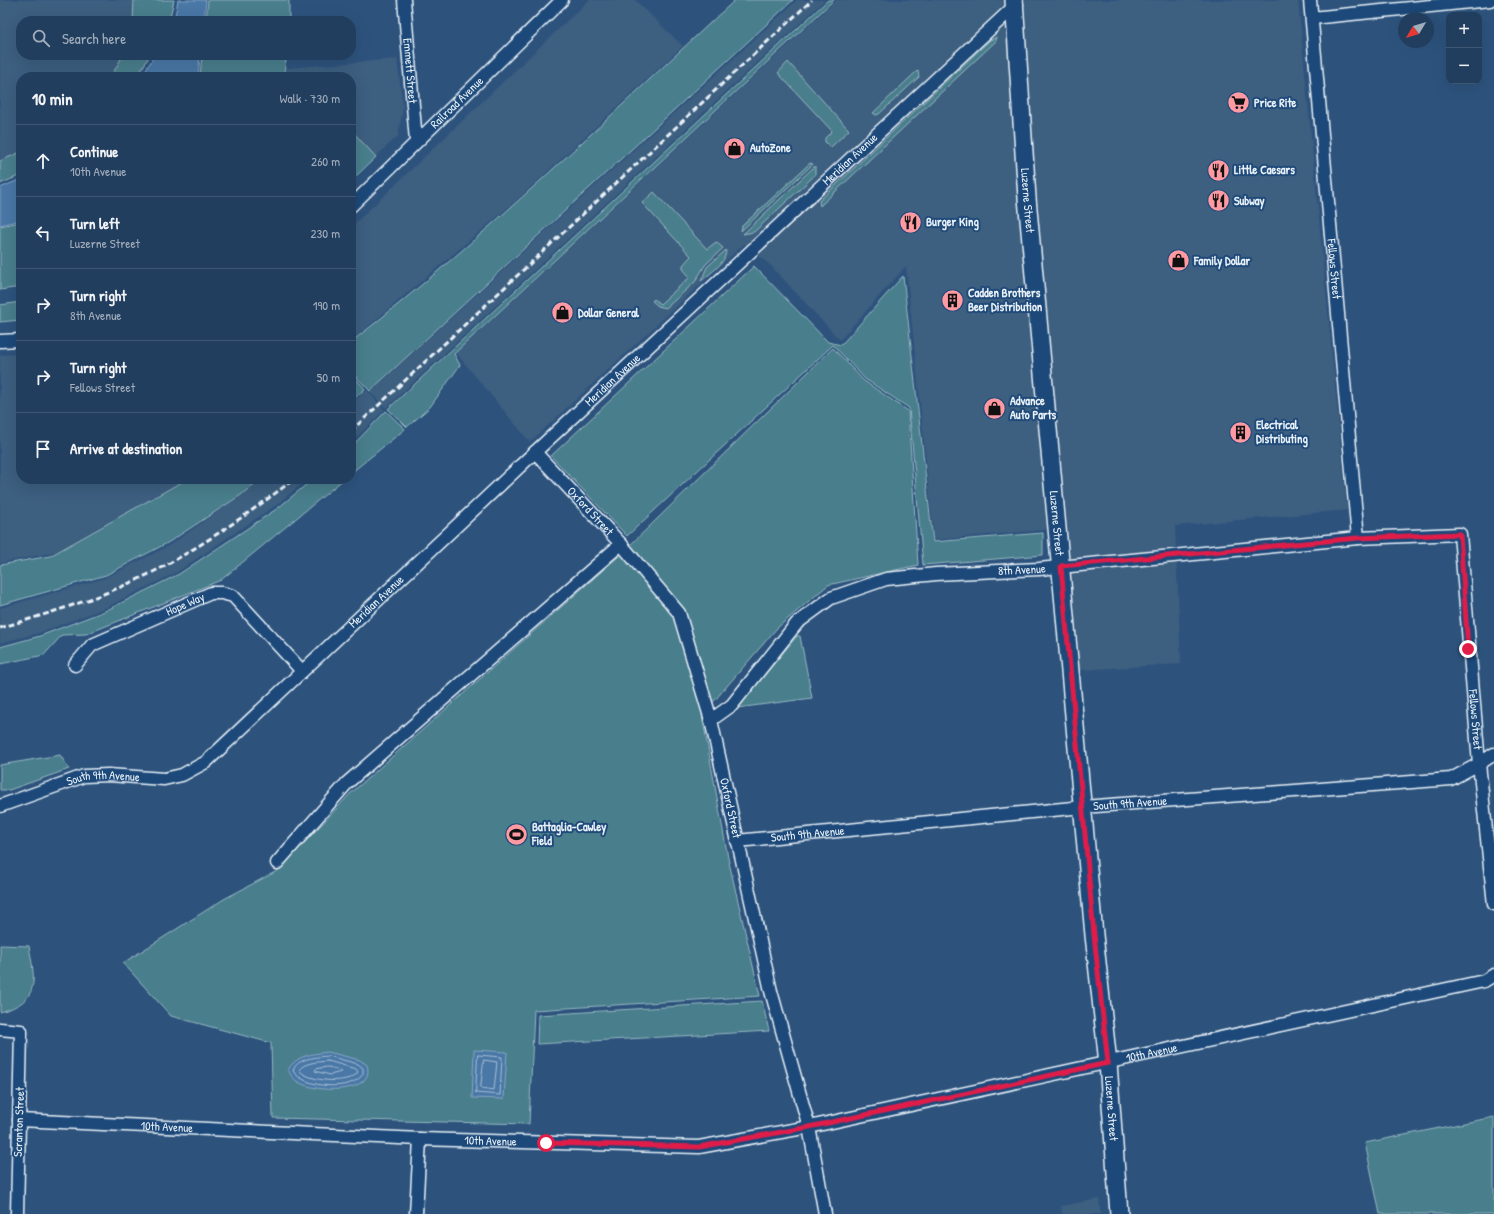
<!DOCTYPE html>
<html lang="en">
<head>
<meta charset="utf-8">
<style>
	body { margin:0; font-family:"Patrick Hand",sans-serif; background:#2a4564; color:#f1f3f6 }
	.controls { position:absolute; right:12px; top:12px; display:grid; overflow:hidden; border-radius:8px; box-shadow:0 4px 16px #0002 }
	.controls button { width:36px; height:36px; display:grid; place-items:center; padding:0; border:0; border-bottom:1px solid #3f5773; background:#223e5e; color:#f1f3f6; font:20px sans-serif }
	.compass { position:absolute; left:1398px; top:12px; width:36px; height:36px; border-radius:50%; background:#223e5e; box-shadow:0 4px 16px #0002; rotate:232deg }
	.stop { position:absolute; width:12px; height:12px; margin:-9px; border:3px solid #e11d48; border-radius:50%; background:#fff }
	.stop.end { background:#e11d48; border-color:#fff; box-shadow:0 1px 4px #0008 }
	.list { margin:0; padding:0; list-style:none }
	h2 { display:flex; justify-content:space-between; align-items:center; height:52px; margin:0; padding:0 16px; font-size:17px }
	h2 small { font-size:13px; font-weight:400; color:#a2aebc }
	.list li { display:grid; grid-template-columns:26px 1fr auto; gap:12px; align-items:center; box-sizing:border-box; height:72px; padding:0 16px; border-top:1px solid #3f5773 }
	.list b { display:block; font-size:15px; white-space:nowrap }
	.list p { margin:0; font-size:13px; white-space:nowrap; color:#a2aebc }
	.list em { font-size:13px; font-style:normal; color:#a2aebc }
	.icon { flex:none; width:22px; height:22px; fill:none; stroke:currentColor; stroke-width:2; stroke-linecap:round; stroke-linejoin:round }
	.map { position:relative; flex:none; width:1494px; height:1214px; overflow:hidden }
	.search { position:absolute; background:#223e5e; box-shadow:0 4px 16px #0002; left:16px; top:16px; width:340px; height:44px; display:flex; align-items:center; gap:10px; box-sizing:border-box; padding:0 14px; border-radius:16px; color:#a2aebc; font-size:15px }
	.panel { position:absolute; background:#223e5e; box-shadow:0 4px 16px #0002; left:16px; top:72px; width:340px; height:412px; border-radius:16px }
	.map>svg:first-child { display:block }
	.built { fill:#3e5e80 }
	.green { fill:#487e8c; stroke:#98b8c2 }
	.water { fill:#4a77a6; stroke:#89a8c7 }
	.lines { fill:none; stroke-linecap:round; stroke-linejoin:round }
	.shore { stroke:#a9c0d7; stroke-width:1 }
	.street-casing { stroke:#e8f1f8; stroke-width:15 }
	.secondary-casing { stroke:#e8f1f8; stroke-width:20 }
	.street { stroke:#1f4a7a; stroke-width:12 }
	.secondary { stroke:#1f4a7a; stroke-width:17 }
	.rail { stroke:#e8f1f8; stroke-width:3; stroke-dasharray:6 3; stroke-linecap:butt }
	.route { stroke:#e11d48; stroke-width:5 }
	.labels { text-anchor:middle; stroke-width:4; stroke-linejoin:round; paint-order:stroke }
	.street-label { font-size:12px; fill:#e8f1f8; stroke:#1f4a7a }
	.poi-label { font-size:12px; font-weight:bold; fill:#e8f1f8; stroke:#1f4a7a; text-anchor:start }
</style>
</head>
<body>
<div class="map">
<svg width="1494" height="1214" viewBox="0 0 1494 1214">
	<rect width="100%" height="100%" fill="#2d537d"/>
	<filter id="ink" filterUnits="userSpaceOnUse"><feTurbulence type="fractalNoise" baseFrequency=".025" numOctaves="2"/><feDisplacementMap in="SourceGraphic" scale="8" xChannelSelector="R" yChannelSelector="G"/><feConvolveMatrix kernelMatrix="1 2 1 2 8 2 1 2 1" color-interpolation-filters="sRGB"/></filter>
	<g filter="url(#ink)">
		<!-- built -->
		<g class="built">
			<path d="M0,0H134L133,21H21V55H123L111,77H21V152L0,161Z"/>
			<path d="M589,0H635L683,46L516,201L351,341V227Z"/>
			<path d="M797,0H825L386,408L370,392Z"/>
			<path d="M836,0H1298L1347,510L1175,526L1181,664L1079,670L1065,528L934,540L906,266L840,340L770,265L744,244L530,442L456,353Z"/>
			<path d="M397,59L403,107L398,136L351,180V77H284L286,68Z"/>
			<path d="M21,354V479H187L57,552L0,563V355Z"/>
			<path d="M367,390L384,410L351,443V403Z"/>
			<path d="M260,479H308L276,505L177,572L105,608L39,633L0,643V608L105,578L170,545L241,495Z"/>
			<path d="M1099,1199L1101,1214H1062L1061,1206Z"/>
		</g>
		<!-- green -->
		<g class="green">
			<path d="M134,0H174L169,21H133Z"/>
			<path d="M208,0H289V21H206Z"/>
			<path d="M735,0H793L370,391L351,371V342C486,237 609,116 735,0Z"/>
			<path d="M828,0H834L454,354L460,365L430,407L407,427L388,409Z"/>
			<path d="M997,37L996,41L820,206L819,201L990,40Z"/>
			<path d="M123,55H150L137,77H111Z"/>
			<path d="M202,55H287L283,77H200Z"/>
			<path d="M788,62L849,130L831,147L825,142V138L832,131L778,73Z"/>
			<path d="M918,70L919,77L879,114L876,115L873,113Z"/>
			<path d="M351,130L376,157L351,181Z"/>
			<path d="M21,152V175L0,184V161Z"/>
			<path d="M810,163L813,164L741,231L742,226Z"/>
			<path d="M815,166V175L754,232L743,234Z"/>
			<path d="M654,192L707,249L716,242L723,248L705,265L695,282L666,308L658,306L652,301L654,299L660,304L690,277L683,269V265L691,256L642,203Z"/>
			<path d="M21,222V287L0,290V226Z"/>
			<path d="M726,250C726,264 711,272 701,281L707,267Z"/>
			<path d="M754,266L828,342L841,345L903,276L933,542L1043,533V555L923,565L909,408L865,379L833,345L627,536L551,456Z"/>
			<path d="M21,302V320L0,322V305Z"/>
			<path d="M833,348L864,381L908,411L918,565L828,585L777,628L702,715L728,858L760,996L534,1010L529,1124L273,1118L271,1043L171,1016L123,963L224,899L279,870L350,794L619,556Z"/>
			<path d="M351,373L365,389L351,401Z"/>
			<path d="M386,411L405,429L351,473V447Z"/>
			<path d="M187,479H260L241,495L169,542L106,575L0,605V565L50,556Z"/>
			<path d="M313,479H344L221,580L86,634L62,635L44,655L0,664V647L40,636L105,611L179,574L278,508Z"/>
			<path d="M797,636H800L812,698L737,708Z"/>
			<path d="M60,755L69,769L9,790H0V765Z"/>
			<path d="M0,945L29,946C35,980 41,1001 0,1012Z"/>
			<path d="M762,1001L769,1031L537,1044L538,1015Z"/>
			<path d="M1494,1117V1214H1380L1365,1143Z"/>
		</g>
		<!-- water -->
		<g class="water">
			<path d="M178,0H206L204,21H174Z"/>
			<path d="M155,55H200L198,77H141Z"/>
			<path d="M21,179V220L0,225V188Z"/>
			<path d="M474,1050L507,1052L504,1099L472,1098Z"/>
			<path d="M328,1052L360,1060L367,1065C377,1096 307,1094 293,1078C291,1076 290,1073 288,1070C296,1055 312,1054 328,1052Z"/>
		</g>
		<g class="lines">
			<!-- shore -->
			<g class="shore">
				<path d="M478,1055L502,1057L500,1095L476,1093Z"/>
				<path d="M328,1056L358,1064L363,1068V1074C352,1092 304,1088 293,1071C296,1058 317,1057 328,1056Z"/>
				<path d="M484,1060L497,1062L494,1090L481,1088Z"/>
				<path d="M328,1061L356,1069L358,1072C350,1085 308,1082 299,1070C304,1062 319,1062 328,1061Z"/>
				<path d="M328,1067L340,1070L341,1072L330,1075L315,1071L316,1069Z"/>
			</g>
			<defs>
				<g id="street">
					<path id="s1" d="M404,0L416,141"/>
					<path id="s2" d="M1310,0L1358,538"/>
					<path d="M1312,18L1490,0"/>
					<path id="s3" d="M351,206L562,0"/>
					<path d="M0,341L21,340"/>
					<path id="s4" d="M535,452L621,544L679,613L711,720L771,991L809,1127L825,1214"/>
					<path id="s5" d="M75,665L92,645L211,593H222L233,596L302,671"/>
					<path id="s6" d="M711,720L732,705L797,623L831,598L886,579L936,574L1039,569L1358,538L1460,534L1479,764L1494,904"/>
					<path id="s7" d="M0,806L84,776L108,775L164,779L182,775L206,762L535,452L1017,4"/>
					<path id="s8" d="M737,841L1083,807L1451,779L1479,764L1494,754"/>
					<path d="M277,863L347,783L621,544"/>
					<path d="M0,1029L21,1031L17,1214"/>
					<path id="s9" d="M19,1120L420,1139L699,1147L809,1127L1484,981L1494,975"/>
					<path d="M416,1214L420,1139"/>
				</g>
				<g id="secondary">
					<path id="s10" d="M1014,0L1027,198L1094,935L1108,1063L1119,1214"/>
				</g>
			</defs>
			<!-- street casing -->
			<use href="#street" class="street-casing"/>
			<!-- secondary casing -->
			<use href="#secondary" class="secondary-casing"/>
			<!-- street -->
			<use href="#street" class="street"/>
			<!-- secondary -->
			<use href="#secondary" class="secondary"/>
			<!-- rail -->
			<g class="rail">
				<path d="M351,431L812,0"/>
				<path d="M0,628C57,611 116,593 168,564C212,539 254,510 294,479"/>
			</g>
		</g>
	</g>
	<g class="lines" filter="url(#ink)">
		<!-- route -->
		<path class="route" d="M546,1143L699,1147L809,1127L1108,1063L1094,935L1061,566L1358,538L1460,534L1468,649"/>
	</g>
	<!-- icons -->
	<defs>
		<symbol id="supermarket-disc" viewBox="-11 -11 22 22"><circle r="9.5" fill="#ff9aa2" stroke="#1f4a7a"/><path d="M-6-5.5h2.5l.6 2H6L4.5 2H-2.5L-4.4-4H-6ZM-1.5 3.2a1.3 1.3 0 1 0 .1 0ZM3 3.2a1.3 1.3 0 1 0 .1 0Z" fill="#111"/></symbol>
		<symbol id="shop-disc" viewBox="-11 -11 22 22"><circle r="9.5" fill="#ff9aa2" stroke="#1f4a7a"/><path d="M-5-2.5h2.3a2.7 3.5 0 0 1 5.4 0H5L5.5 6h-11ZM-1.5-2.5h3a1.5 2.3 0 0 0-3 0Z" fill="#111"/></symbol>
		<symbol id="restaurant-disc" viewBox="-11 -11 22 22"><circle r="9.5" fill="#ff9aa2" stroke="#1f4a7a"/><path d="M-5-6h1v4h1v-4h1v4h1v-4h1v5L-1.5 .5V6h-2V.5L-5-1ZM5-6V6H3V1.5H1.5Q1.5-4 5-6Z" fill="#111"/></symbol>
		<symbol id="building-disc" viewBox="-11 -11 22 22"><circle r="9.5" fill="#ff9aa2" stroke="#1f4a7a"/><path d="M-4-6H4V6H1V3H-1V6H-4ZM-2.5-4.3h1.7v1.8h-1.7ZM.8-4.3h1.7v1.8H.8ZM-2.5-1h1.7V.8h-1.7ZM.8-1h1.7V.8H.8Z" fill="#111"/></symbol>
		<symbol id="stadium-disc" viewBox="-11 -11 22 22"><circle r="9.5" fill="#ff9aa2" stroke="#1f4a7a"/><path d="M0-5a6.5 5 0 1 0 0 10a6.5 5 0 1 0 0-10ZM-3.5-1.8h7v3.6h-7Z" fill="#111"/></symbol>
	</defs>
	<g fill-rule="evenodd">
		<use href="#supermarket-disc" x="1226" y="90" width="25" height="25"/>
		<use href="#shop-disc" x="722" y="136" width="25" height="25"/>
		<use href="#restaurant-disc" x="1206" y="158" width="25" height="25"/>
		<use href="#restaurant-disc" x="1206" y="188" width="25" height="25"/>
		<use href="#restaurant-disc" x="898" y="210" width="25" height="25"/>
		<use href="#shop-disc" x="1166" y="248" width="25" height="25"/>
		<use href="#building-disc" x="940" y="288" width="25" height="25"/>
		<use href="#shop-disc" x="550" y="300" width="25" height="25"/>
		<use href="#shop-disc" x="982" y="396" width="25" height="25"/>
		<use href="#building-disc" x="1228" y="420" width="25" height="25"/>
		<use href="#stadium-disc" x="504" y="822" width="25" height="25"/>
	</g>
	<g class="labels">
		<!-- street labels -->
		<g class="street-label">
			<text dy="4" stroke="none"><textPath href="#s1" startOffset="71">Emmett Street</textPath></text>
			<text dy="4" stroke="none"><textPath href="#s3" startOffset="148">Railroad Avenue</textPath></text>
			<text dy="4" stroke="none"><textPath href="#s7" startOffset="1097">Meridian Avenue</textPath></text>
			<text dy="4" stroke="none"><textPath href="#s10" startOffset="201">Luzerne Street</textPath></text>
			<text dy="4" stroke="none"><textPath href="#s2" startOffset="270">Fellows Street</textPath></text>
			<text dy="4" stroke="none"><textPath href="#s7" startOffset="773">Meridian Avenue</textPath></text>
			<text dy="4" stroke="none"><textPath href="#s4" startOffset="81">Oxford Street</textPath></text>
			<text dy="4" stroke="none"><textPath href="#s10" startOffset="525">Luzerne Street</textPath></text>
			<text dy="4" stroke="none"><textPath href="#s6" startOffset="367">8th Avenue</textPath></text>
			<text dy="4" stroke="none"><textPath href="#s7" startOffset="449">Meridian Avenue</textPath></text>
			<text dy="4" stroke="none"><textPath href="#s5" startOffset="128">Hope Way</textPath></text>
			<text dy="4" stroke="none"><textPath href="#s6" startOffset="993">Fellows Street</textPath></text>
			<text dy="4" stroke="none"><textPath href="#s7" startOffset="108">South 9th Avenue</textPath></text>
			<text dy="4" stroke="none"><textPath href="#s8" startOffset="395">South 9th Avenue</textPath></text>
			<text dy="4" stroke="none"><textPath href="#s4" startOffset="418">Oxford Street</textPath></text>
			<text dy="4" stroke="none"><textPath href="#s8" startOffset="71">South 9th Avenue</textPath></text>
			<text dy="4" stroke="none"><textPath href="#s9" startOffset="1143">10th Avenue</textPath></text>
			<text dy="4" stroke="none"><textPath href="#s10" startOffset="1113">Luzerne Street</textPath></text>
			<text transform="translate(19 1122) rotate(-88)" y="4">Scranton Street</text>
			<text dy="4" stroke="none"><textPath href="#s9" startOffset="148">10th Avenue</textPath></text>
			<text dy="4" stroke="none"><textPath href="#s9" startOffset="472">10th Avenue</textPath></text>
		</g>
		<!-- poi labels -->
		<g class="poi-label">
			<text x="1254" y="107">Price Rite</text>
			<text x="750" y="152">AutoZone</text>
			<text x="1234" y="174">Little Caesars</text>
			<text x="1234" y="205">Subway</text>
			<text x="926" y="226">Burger King</text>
			<text x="1194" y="265">Family Dollar</text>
			<text x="968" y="297">Cadden Brothers<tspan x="968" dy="14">Beer Distribution</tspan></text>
			<text x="578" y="317">Dollar General</text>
			<text x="1010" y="405">Advance<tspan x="1010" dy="14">Auto Parts</tspan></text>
			<text x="1256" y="429">Electrical<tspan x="1256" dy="14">Distributing</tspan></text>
			<text x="532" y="831">Battaglia-Cawley<tspan x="532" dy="14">Field</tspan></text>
		</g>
	</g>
</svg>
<div class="controls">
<button>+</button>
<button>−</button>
</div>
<svg class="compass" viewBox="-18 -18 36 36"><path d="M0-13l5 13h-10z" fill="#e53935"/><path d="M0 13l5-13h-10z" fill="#a2aebc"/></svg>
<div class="stop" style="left:546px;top:1143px"></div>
<div class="stop end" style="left:1468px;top:649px"></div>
<div class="search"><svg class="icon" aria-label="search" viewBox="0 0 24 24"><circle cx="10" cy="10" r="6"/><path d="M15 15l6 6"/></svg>Search here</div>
<section class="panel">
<h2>10 min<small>Walk · 730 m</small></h2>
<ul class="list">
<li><svg class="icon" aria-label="ahead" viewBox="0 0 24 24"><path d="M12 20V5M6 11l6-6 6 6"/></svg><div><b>Continue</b><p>10th Avenue</p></div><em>260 m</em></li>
<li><svg class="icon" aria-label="left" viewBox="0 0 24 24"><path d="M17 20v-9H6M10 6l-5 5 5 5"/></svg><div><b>Turn left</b><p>Luzerne Street</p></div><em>230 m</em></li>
<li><svg class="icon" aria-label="right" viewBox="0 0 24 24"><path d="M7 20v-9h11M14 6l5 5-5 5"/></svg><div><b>Turn right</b><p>8th Avenue</p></div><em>190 m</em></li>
<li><svg class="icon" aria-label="right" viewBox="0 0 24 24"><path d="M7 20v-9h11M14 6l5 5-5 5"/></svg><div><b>Turn right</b><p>Fellows Street</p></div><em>50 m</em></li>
<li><svg class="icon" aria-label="arrive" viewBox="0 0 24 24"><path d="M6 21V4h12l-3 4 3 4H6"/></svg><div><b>Arrive at destination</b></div></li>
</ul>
</section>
</div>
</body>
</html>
